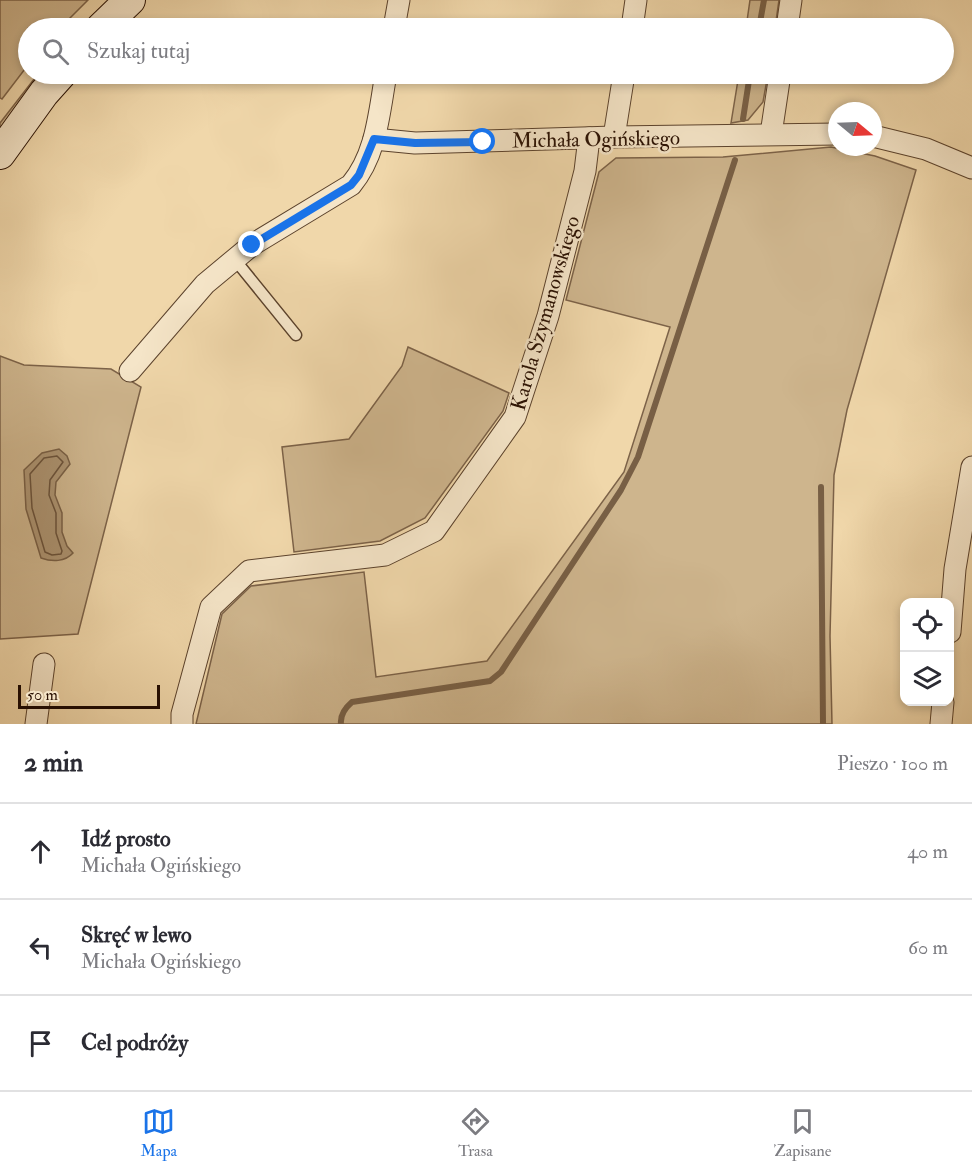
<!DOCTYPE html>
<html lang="pl">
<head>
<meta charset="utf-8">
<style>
	body { margin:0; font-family:"IM FELL Double Pica",serif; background:#f2f2f3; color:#2b2b33 }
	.controls { position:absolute; right:18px; bottom:18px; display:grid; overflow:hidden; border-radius:12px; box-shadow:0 3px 9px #0003 }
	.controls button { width:54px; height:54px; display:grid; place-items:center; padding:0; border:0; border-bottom:2px solid #e1e1e2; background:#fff; color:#2b2b33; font:30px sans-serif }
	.compass { position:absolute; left:828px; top:102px; width:54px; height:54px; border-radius:50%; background:#fff; box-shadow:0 3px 9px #0003; rotate:109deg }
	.scale { position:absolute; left:18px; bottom:15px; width:142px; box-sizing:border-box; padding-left:6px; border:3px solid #291002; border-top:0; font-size:16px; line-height:21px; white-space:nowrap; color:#291002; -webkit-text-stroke:4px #f5e5c8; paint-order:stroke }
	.stop { position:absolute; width:18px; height:18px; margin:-14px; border:4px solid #1a73e8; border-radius:50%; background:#fff }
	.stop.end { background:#1a73e8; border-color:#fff; box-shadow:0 2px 6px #0008 }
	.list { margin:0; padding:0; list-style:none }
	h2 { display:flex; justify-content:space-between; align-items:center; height:78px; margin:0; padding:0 24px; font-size:26px }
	h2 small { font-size:20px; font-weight:400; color:#7c7c81 }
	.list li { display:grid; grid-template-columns:39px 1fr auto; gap:18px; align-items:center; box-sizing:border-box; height:96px; padding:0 24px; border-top:2px solid #e1e1e2 }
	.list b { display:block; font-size:22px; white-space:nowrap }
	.list p { margin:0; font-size:20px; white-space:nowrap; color:#7c7c81 }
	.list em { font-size:20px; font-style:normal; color:#7c7c81 }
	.icon { flex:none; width:33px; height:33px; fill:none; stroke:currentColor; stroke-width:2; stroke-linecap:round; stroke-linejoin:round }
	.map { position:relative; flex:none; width:972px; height:724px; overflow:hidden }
	.search { position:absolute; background:#fff; box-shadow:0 3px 9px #0003; left:18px; right:18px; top:18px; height:66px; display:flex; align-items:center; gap:15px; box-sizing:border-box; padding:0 21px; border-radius:33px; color:#7c7c81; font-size:22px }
	.sheet { height:366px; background:#fff }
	nav { display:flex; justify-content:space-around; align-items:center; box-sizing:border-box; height:84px; border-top:2px solid #e1e1e2; background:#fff; font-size:16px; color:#7c7c81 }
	nav a { display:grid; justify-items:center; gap:3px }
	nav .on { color:#1a73e8 }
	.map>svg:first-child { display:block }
	.green { fill:#ceb58d; stroke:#7c6248; stroke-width:1.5 }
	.water { fill:#ac9371; stroke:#785f45; stroke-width:1.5 }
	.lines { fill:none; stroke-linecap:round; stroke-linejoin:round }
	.shore { stroke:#6a523a; stroke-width:1.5 }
	.stream { stroke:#785f45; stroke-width:6 }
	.lane-casing { stroke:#5b422c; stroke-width:13 }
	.street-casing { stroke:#5b422c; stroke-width:23 }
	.secondary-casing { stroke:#291002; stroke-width:32 }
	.lane { stroke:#f5e5c8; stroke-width:10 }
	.street { stroke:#f5e5c8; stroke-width:21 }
	.secondary { stroke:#f5e5c8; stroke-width:30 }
	.route { stroke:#1a73e8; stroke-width:8 }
	.labels { text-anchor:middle; stroke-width:5; stroke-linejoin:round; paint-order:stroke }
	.street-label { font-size:21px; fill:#291002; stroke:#f5e5c8 }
</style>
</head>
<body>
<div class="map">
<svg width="972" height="724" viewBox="0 0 972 724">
	<rect width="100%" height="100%" fill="#f0d7aa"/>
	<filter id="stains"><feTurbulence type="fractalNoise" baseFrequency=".00333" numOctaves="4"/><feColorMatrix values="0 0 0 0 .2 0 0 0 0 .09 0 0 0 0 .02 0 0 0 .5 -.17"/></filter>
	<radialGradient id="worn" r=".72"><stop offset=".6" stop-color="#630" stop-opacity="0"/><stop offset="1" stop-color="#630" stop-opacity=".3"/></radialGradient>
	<!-- green -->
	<g class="green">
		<path d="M0,0H88L60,28H28V65L2,99L0,98Z"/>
		<path d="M750,0H779L775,28H746Z"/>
		<path d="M38,74H50L0,139V123Z"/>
		<path d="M739,74H768L763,102L748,120L731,123Z"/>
		<path d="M831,147L875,156L916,170L847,410L834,475L830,636L832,724H196L222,614L251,586L364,572L376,677L487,661L624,472L670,327L566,300L599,172L616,158L723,157Z"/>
		<path d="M408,347L509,393L503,411L425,518L380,541L294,552L282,447L349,439L402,366Z"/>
		<path d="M0,356L24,365L111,369L141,387L78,634L0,639Z"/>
	</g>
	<!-- water -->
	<path class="water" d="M59,449L67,456L70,464L56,482L55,495L62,513V532L67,546L73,553C65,562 52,562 41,558L26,509L24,470L42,453Z"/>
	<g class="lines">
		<!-- shore -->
		<path class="shore" d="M57,456L63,462L50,480L49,495L56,513V533L62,551L61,554L52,555L45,552L32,508L30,474L44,458Z"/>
		<!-- stream -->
		<g class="stream">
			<path d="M759,28L764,0"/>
			<path d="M743,119L750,74"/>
			<path d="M821,487L823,724"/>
			<path d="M341,724C340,715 345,708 352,702L490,681L501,672L621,490L638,457L735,160"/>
		</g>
		<defs>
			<path id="lane" d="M236,261L296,335"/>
			<g id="street">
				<path d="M394,28L399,0"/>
				<path d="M632,28L636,0"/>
				<path d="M787,28L791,0"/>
				<path d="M771,134L780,74"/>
				<path d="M873,136L926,149L972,168"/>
				<path d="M614,137L624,74"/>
				<path d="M374,139L415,143L614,137L837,134"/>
				<path d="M130,371L205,284L252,245L351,185C377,154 379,112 386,74"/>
				<path d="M950,632L955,569L972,467"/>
				<path d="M36,724L44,664"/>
				<path d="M182,724V714L211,607L249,571L385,555L434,531L515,417L548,316L585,171L589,138"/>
				<path d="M941,724L943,702"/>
			</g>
			<g id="secondary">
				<path d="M101,28L130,0"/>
				<path d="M0,154L44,93L61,74"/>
			</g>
		</defs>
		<!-- lane casing -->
		<use href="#lane" class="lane-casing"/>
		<!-- street casing -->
		<use href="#street" class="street-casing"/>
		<!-- secondary casing -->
		<use href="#secondary" class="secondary-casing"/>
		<!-- lane -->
		<use href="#lane" class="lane"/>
		<!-- street -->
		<use href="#street" class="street"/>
		<!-- secondary -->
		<use href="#secondary" class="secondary"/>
	</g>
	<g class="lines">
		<!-- route -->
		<path class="route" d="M252,245L351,185L359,175L374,139L415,143L483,142"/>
	</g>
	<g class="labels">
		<!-- street labels -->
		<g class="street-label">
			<text transform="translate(596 139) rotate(-1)" y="7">Michała Ogińskiego</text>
			<text transform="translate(545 313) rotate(-74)" y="7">Karola Szymanowskiego</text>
		</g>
	</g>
	<rect width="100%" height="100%" filter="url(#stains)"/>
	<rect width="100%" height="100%" fill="url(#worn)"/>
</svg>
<div class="controls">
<button><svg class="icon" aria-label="locate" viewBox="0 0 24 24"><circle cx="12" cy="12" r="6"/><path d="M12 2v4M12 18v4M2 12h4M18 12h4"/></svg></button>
<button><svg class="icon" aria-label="layers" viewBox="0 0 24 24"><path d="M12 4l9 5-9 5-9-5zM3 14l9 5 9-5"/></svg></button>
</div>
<svg class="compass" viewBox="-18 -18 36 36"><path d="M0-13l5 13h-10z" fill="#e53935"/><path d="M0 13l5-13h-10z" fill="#7c7c81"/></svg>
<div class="scale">50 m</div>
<div class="stop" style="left:483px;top:142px"></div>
<div class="stop end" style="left:252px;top:245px"></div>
<div class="search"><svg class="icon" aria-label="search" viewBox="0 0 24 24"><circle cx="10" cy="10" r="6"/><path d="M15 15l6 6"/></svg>Szukaj tutaj</div>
</div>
<section class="sheet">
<h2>2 min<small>Pieszo · 100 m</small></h2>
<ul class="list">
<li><svg class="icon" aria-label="ahead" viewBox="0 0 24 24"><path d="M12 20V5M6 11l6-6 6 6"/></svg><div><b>Idź prosto</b><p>Michała Ogińskiego</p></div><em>40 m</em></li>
<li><svg class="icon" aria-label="left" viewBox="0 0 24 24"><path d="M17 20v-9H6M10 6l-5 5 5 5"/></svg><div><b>Skręć w lewo</b><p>Michała Ogińskiego</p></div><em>60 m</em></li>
<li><svg class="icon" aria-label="arrive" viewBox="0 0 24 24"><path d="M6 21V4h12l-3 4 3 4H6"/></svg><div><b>Cel podróży</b></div></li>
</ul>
</section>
<nav>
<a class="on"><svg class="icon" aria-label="map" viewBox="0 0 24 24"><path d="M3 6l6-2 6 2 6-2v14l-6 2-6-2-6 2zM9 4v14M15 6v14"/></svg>Mapa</a>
<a><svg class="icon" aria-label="directions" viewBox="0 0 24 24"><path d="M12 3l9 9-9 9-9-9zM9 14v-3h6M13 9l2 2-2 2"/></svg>Trasa</a>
<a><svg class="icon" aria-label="saved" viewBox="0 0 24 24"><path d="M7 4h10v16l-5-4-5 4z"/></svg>Zapisane</a>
</nav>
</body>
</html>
